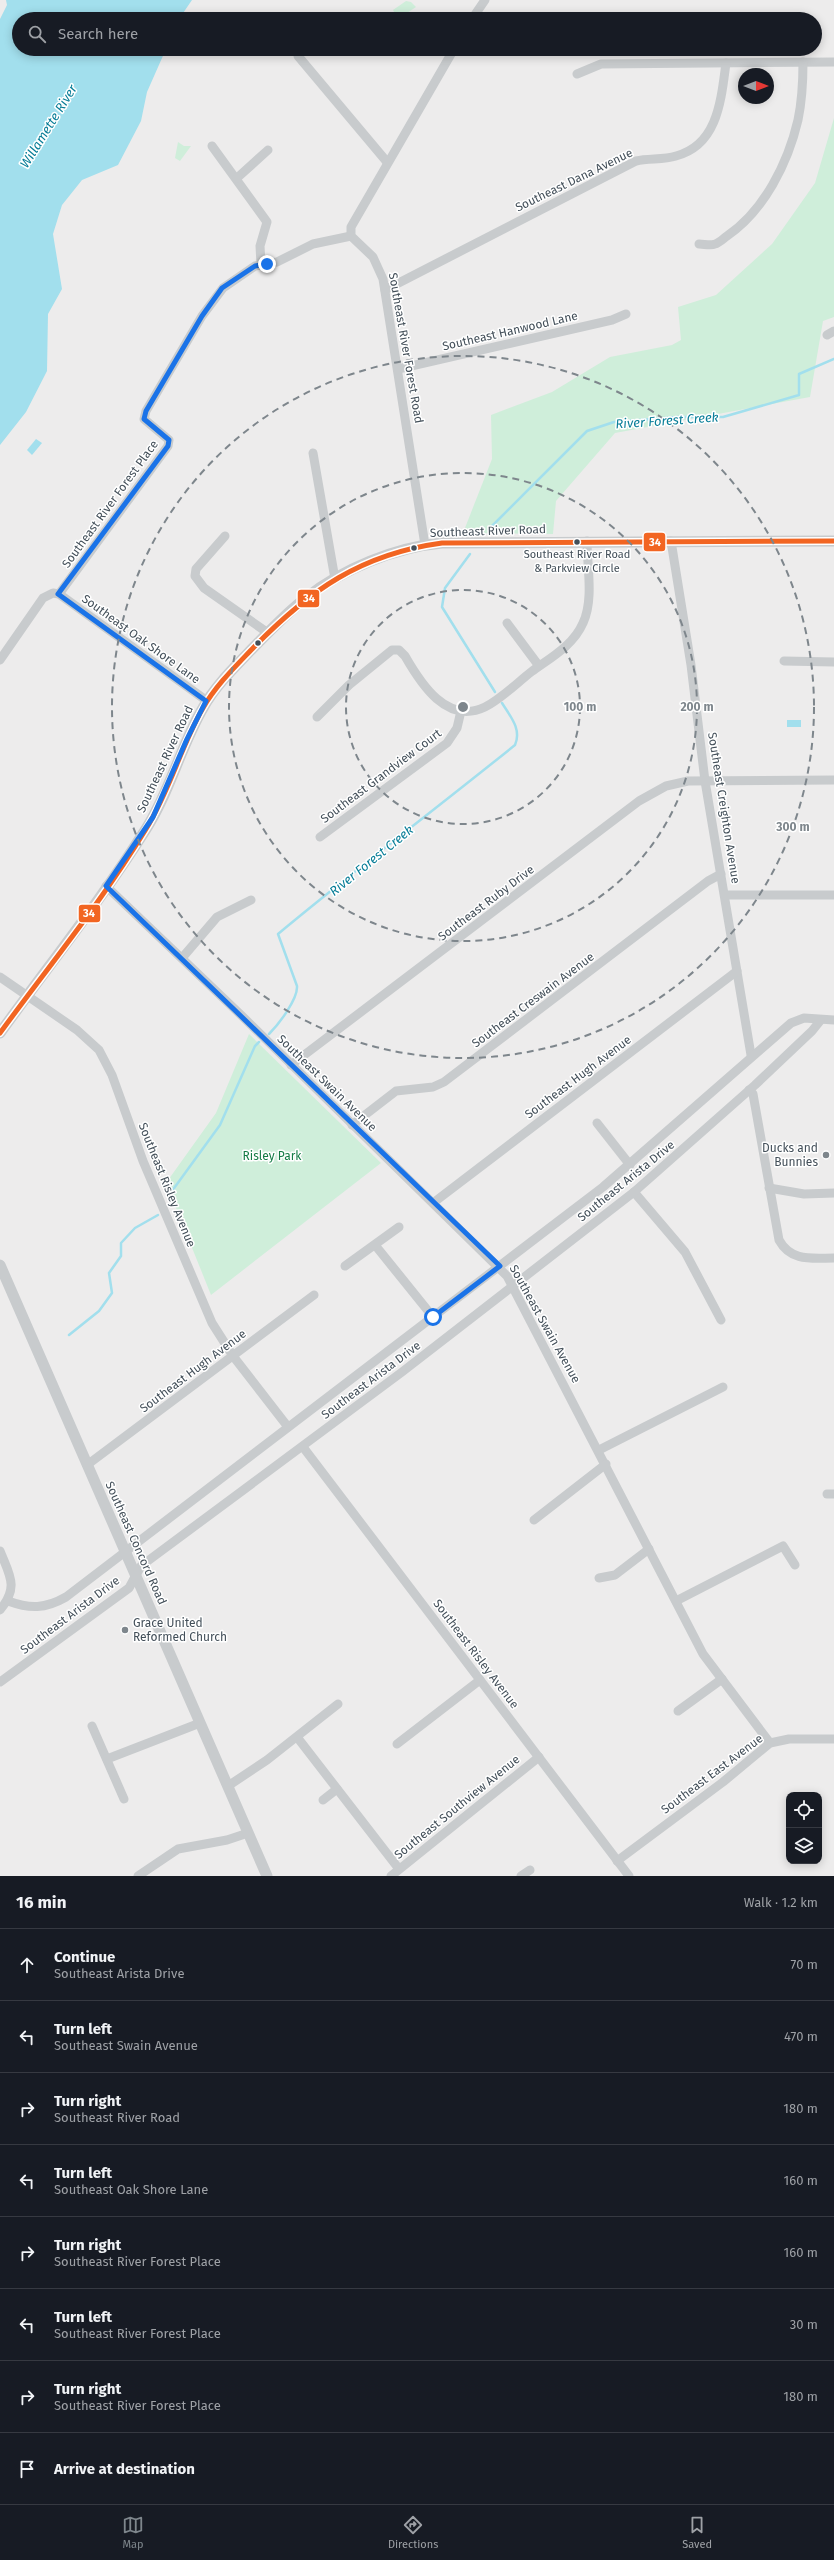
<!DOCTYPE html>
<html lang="en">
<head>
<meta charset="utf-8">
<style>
	body { margin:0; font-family:"Fira Sans",sans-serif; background:#242831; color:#f1f3f6 }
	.controls { position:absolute; right:12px; bottom:12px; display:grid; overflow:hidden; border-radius:8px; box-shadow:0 2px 10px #0003 }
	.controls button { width:36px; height:36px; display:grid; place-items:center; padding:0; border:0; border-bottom:1px solid #363941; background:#171b24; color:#f1f3f6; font:20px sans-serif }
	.compass { position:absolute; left:738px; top:68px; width:36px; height:36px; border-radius:50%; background:#171b24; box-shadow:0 2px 10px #0003; rotate:90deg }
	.stop { position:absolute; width:12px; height:12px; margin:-9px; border:3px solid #1a73e8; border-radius:50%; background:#fff }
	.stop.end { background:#1a73e8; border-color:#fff; box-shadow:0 1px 4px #0008 }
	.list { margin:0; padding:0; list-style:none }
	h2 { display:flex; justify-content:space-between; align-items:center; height:52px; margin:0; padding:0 16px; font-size:17px }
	h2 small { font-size:13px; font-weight:400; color:#9ea1a6 }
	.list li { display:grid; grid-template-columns:26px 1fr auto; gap:12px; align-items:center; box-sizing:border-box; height:72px; padding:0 16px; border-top:1px solid #363941 }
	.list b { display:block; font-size:15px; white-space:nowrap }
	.list p { margin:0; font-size:13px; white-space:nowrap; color:#9ea1a6 }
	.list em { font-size:13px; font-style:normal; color:#9ea1a6 }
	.icon { flex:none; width:22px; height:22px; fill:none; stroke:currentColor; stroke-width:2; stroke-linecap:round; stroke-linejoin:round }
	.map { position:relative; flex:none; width:834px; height:1876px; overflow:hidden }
	.search { position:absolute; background:#171b24; box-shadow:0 2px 10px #0003; left:12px; right:12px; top:12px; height:44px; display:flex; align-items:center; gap:10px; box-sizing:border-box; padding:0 14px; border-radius:22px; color:#9ea1a6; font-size:15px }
	.sheet { height:628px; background:#171b24 }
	nav { display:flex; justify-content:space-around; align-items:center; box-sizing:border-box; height:56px; border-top:1px solid #363941; background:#171b24; font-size:11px; color:#9ea1a6 }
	nav a { display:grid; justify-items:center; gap:2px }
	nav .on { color:#7e868c }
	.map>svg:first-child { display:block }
	.green { fill:#cfeeda }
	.water { fill:#a2dfed }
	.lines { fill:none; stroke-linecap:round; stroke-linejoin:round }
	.stream { stroke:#a2dfed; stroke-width:2.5 }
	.minor { stroke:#c8cbcd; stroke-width:9 }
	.tertiary { stroke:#c8cbcd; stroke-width:11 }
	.bus-1-casing { stroke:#fff; stroke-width:8 }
	.bus-1 { stroke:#f26522; stroke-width:5 }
	.route { stroke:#1a73e8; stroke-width:5 }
	.ring { fill:none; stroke:#7e868c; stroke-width:2; stroke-dasharray:7 5 }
	.bus-dot { fill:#434f59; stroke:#fff; stroke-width:1.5 }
	.poi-dot { fill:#7e868c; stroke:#fff; stroke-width:1.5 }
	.labels { text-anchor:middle; stroke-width:3; stroke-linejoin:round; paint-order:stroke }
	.bus-label { font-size:11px; fill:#434f59; stroke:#fff }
	.street-label { font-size:12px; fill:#434f59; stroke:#fff }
	.poi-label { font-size:12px; fill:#434f59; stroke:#fff; text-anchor:end }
	.park-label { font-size:12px; fill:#147b45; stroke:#fff }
	.water-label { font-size:13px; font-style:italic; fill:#097e98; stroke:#fff }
	.centre { fill:#7e868c; stroke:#fff; stroke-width:2 }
	.ring-label { font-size:12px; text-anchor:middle; font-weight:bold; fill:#7e868c; stroke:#fff; stroke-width:3; stroke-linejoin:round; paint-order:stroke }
	.line-badge { stroke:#fff; stroke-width:1.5 }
	.badge-label { font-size:11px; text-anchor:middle; font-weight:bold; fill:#fff }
</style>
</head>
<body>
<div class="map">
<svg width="834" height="1876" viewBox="0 0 834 1876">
	<rect width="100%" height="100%" fill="#edecec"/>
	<!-- green -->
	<g class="green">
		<path d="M406,1L411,2L416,7L398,19L393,10Z"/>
		<path d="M834,118V317L823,321L810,397L615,433L556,501L553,534L463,533L492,459L491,415L552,392L610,357L672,345L681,340L678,307L716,295L772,244L815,183Z"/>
		<path d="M178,142L184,146H191L180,161L175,158Z"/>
		<path d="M249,1034L381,1163L211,1295L166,1183L216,1113Z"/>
	</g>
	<!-- water -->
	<g class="water">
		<path d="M6,0H192L179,19H19V49H166L147,92L141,121L118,165L82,180L62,205L53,234L62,289L48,314L47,371L26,412L0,445V19L7,5Z"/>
		<path d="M36,439L42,443L32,455L27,450Z"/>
		<rect x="787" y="720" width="14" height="7"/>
	</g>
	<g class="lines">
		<!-- stream -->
		<g class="stream">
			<path d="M491,527L587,431L614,422L678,417H723L799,395V374L834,359"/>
			<path d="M470,554L445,588L442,607L495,692"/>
			<path d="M269,1034C279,1024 298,999 297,986L278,934C356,869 437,808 515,745C522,729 510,716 502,703"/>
			<path d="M172,1191L220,1125L255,1046L259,1042"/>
			<path d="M69,1335L99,1311L112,1293L109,1273L121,1256V1243L135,1228L158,1215"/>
		</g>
		<!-- minor -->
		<g class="minor">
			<path d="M472,19L485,0"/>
			<path d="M298,56L387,162"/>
			<path d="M577,74L601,64L834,62"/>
			<path d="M212,146L267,222L260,246L261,264"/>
			<path d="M237,178L268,150"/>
			<path d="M699,244C704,244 711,246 715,244C719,243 724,238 727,236C764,211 788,163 798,120C802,101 803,82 803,62"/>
			<path d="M385,290L636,161C649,158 663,160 676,156C718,145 721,100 726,63"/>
			<path d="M827,335L834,331"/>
			<path d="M398,369L612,320L626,314"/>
			<path d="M313,453L335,579"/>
			<path d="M225,536L196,569L195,576L204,588L268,633"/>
			<path d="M671,541L691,665L705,781L751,1055"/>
			<path d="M425,545L383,279L373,257L351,236V227L454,49"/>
			<path d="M59,594L168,446L169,440L144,419L146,411L202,316L223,288L255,266L277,262L313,244L351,236"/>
			<path d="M507,623L539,666"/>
			<path d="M0,660L43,598L53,593L59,594L207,701"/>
			<path d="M784,661L834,662"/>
			<path d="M317,717L349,685L392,650H399L405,656C421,684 447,725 485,707C501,699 517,683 531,672C550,658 573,646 583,623C594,600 587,566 587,541"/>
			<path d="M320,837L447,743L457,728L461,711"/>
			<path d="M106,886L242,1016L507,1276L703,1654L770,1743"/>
			<path d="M725,895H834"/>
			<path d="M182,958L217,917L251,900"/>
			<path d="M0,977L77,1030L99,1050L112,1075L143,1161L212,1323L233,1356L288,1427"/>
			<path d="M291,1065L639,801L666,786L688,781L834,780"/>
			<path d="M749,1090L753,1094L779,1240C791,1262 812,1258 834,1258"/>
			<path d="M597,1123L630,1165"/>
			<path d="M352,1125L396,1091L433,1087L444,1082L708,881L721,874"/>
			<path d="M769,1188L804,1194L834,1193"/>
			<path d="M634,1192L685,1252L721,1320"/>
			<path d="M433,1203L737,971"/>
			<path d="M375,1245L433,1317"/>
			<path d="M345,1266L399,1227"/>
			<path d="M303,1447L629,1876"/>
			<path d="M599,1450L723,1387"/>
			<path d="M87,1465L314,1295"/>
			<path d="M827,1494H834"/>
			<path d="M534,1520L606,1464"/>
			<path d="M0,1551C10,1576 19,1587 0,1610"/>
			<path d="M599,1578L615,1575L649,1549"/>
			<path d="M8,1601C30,1609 45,1609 66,1597L603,1187L791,1023L804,1018L834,1020"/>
			<path d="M676,1601L783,1546L795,1565"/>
			<path d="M0,1682L129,1588L141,1566L402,1372L634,1192L755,1085L812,1031L820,1021"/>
			<path d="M678,1711L722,1679"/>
			<path d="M92,1726L124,1799"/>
			<path d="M297,1737L399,1869"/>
			<path d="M397,1744L480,1680"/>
			<path d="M107,1759L200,1723"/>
			<path d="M228,1786L267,1760L338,1704"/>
			<path d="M323,1800L337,1789"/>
			<path d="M617,1861L723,1782L770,1743L789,1739H834"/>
			<path d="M138,1876L178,1849L227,1840L248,1833"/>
			<path d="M391,1876L539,1757"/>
			<path d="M521,1876L530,1870"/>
		</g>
		<!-- tertiary -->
		<g class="tertiary">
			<path d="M0,1033C49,965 102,899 146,829C170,791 181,746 203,708C215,686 234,668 251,650C269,632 286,613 306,598C342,569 396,547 442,543L834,541"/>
			<path d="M0,1265L267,1876"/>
		</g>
		<defs>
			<path id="bus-1" d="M0,1033C49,966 103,900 146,829C170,790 181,746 203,708C216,685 236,666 254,647C310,590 361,554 442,543L834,541"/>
		</defs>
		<!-- bus-1 casing -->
		<use href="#bus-1" class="bus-1-casing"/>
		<!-- bus-1 -->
		<use href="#bus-1" class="bus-1"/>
	</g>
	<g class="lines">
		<!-- route -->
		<path class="route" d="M267,264L255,266L222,288L202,316L146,411L144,419L169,440L168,446L58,594L206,701L187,739L153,817L106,886L500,1266L433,1317"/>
	</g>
	<!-- distance rings -->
	<g class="ring">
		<circle cx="463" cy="707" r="117"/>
		<circle cx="463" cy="707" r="234"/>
		<circle cx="463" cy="707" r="351"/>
	</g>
	<!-- markers -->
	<g class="bus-dot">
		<circle cx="577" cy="542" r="3.5"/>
		<circle cx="414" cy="548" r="3.5"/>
		<circle cx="258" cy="643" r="3.5"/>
	</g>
	<g class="poi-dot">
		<circle cx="826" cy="1155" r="4"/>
		<circle cx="125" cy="1630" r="4"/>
	</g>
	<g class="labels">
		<!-- bus labels -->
		<g class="bus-label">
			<text x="577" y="558">Southeast River Road<tspan x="577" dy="14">&amp; Parkview Circle</tspan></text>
		</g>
		<!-- street labels -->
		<g class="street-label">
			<text transform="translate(574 180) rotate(-26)" y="4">Southeast Dana Avenue</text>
			<text transform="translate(510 331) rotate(-13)" y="4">Southeast Hanwood Lane</text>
			<text transform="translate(406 348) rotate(80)" y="4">Southeast River Forest Road</text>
			<text transform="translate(110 504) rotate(-54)" y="4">Southeast River Forest Place</text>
			<text transform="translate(488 531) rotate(-2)" y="4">Southeast River Road</text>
			<text transform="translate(141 639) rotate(36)" y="4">Southeast Oak Shore Lane</text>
			<text transform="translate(165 759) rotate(-65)" y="4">Southeast River Road</text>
			<text transform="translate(381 776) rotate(-37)" y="4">Southeast Grandview Court</text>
			<text transform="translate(724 808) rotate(81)" y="4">Southeast Creighton Avenue</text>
			<text transform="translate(486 903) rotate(-37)" y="4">Southeast Ruby Drive</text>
			<text transform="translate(533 1000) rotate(-37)" y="4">Southeast Creswain Avenue</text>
			<text transform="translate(578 1077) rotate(-37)" y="4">Southeast Hugh Avenue</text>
			<text transform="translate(327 1083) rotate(44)" y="4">Southeast Swain Avenue</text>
			<text transform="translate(626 1181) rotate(-39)" y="4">Southeast Arista Drive</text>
			<text transform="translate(167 1185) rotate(68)" y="4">Southeast Risley Avenue</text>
			<text transform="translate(545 1324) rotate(61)" y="4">Southeast Swain Avenue</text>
			<text transform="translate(193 1371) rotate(-37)" y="4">Southeast Hugh Avenue</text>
			<text transform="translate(371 1380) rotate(-37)" y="4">Southeast Arista Drive</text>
			<text transform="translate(136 1543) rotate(66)" y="4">Southeast Concord Road</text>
			<text transform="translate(70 1615) rotate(-37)" y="4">Southeast Arista Drive</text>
			<text transform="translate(476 1654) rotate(53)" y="4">Southeast Risley Avenue</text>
			<text transform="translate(712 1774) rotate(-37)" y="4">Southeast East Avenue</text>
			<text transform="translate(457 1807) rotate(-39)" y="4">Southeast Southview Avenue</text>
		</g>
		<!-- poi labels -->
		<g class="poi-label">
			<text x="818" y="1152">Ducks and<tspan x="818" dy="14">Bunnies</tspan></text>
			<text x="133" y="1627" text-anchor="start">Grace United<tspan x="133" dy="14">Reformed Church</tspan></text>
		</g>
		<!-- park labels -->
		<g class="park-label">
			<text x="272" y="1160">Risley Park</text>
		</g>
		<!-- water labels -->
		<g class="water-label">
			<text transform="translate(48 126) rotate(-58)" y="5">Willamette River</text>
			<text transform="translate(667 420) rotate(-4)" y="5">River Forest Creek</text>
			<text transform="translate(371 860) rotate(-39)" y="5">River Forest Creek</text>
		</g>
	</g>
	<circle cx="463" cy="707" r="6" class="centre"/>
	<g class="ring-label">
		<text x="580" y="711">100 m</text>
		<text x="697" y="711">200 m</text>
		<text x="793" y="831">300 m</text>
	</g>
	<g class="line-badge">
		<rect x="643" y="532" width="23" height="20" rx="4" fill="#f26522"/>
		<rect x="297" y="589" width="23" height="19" rx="4" fill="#f26522"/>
		<rect x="78" y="904" width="23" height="19" rx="4" fill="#f26522"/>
	</g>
	<g class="badge-label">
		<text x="655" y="546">34</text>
		<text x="309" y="602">34</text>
		<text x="89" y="917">34</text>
	</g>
</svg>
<div class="controls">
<button><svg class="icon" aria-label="locate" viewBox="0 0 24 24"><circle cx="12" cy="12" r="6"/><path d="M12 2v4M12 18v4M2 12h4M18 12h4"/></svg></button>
<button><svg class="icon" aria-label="layers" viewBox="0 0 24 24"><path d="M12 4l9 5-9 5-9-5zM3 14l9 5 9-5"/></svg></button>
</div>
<svg class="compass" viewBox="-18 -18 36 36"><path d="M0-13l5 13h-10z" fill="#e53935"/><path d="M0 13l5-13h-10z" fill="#9ea1a6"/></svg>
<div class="stop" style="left:433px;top:1317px"></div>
<div class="stop end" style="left:267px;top:264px"></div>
<div class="search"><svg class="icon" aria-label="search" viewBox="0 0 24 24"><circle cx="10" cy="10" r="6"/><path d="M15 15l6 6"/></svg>Search here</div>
</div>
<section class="sheet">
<h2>16 min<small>Walk · 1.2 km</small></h2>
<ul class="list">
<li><svg class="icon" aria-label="ahead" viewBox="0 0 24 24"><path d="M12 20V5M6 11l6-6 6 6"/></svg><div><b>Continue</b><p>Southeast Arista Drive</p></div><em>70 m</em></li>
<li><svg class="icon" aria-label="left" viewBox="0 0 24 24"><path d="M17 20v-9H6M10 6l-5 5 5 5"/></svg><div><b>Turn left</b><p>Southeast Swain Avenue</p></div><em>470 m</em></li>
<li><svg class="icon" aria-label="right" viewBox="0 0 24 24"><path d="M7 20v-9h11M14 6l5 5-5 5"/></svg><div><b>Turn right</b><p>Southeast River Road</p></div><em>180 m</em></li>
<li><svg class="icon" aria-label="left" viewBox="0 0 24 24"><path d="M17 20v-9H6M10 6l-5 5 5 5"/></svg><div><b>Turn left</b><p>Southeast Oak Shore Lane</p></div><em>160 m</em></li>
<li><svg class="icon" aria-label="right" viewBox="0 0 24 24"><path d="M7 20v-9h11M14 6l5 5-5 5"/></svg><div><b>Turn right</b><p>Southeast River Forest Place</p></div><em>160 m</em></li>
<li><svg class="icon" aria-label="left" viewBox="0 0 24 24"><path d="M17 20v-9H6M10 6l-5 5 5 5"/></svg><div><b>Turn left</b><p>Southeast River Forest Place</p></div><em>30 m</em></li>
<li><svg class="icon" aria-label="right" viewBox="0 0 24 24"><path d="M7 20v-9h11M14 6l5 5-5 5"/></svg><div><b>Turn right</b><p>Southeast River Forest Place</p></div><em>180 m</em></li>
<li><svg class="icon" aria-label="arrive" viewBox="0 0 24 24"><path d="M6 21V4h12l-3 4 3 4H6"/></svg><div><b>Arrive at destination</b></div></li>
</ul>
</section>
<nav>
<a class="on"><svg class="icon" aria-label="map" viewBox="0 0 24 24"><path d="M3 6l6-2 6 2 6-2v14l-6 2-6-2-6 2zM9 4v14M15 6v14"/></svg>Map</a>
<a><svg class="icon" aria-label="directions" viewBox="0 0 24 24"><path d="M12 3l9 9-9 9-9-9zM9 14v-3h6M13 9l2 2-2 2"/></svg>Directions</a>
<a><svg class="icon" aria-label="saved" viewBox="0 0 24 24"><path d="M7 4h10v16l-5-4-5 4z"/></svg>Saved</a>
</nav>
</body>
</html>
